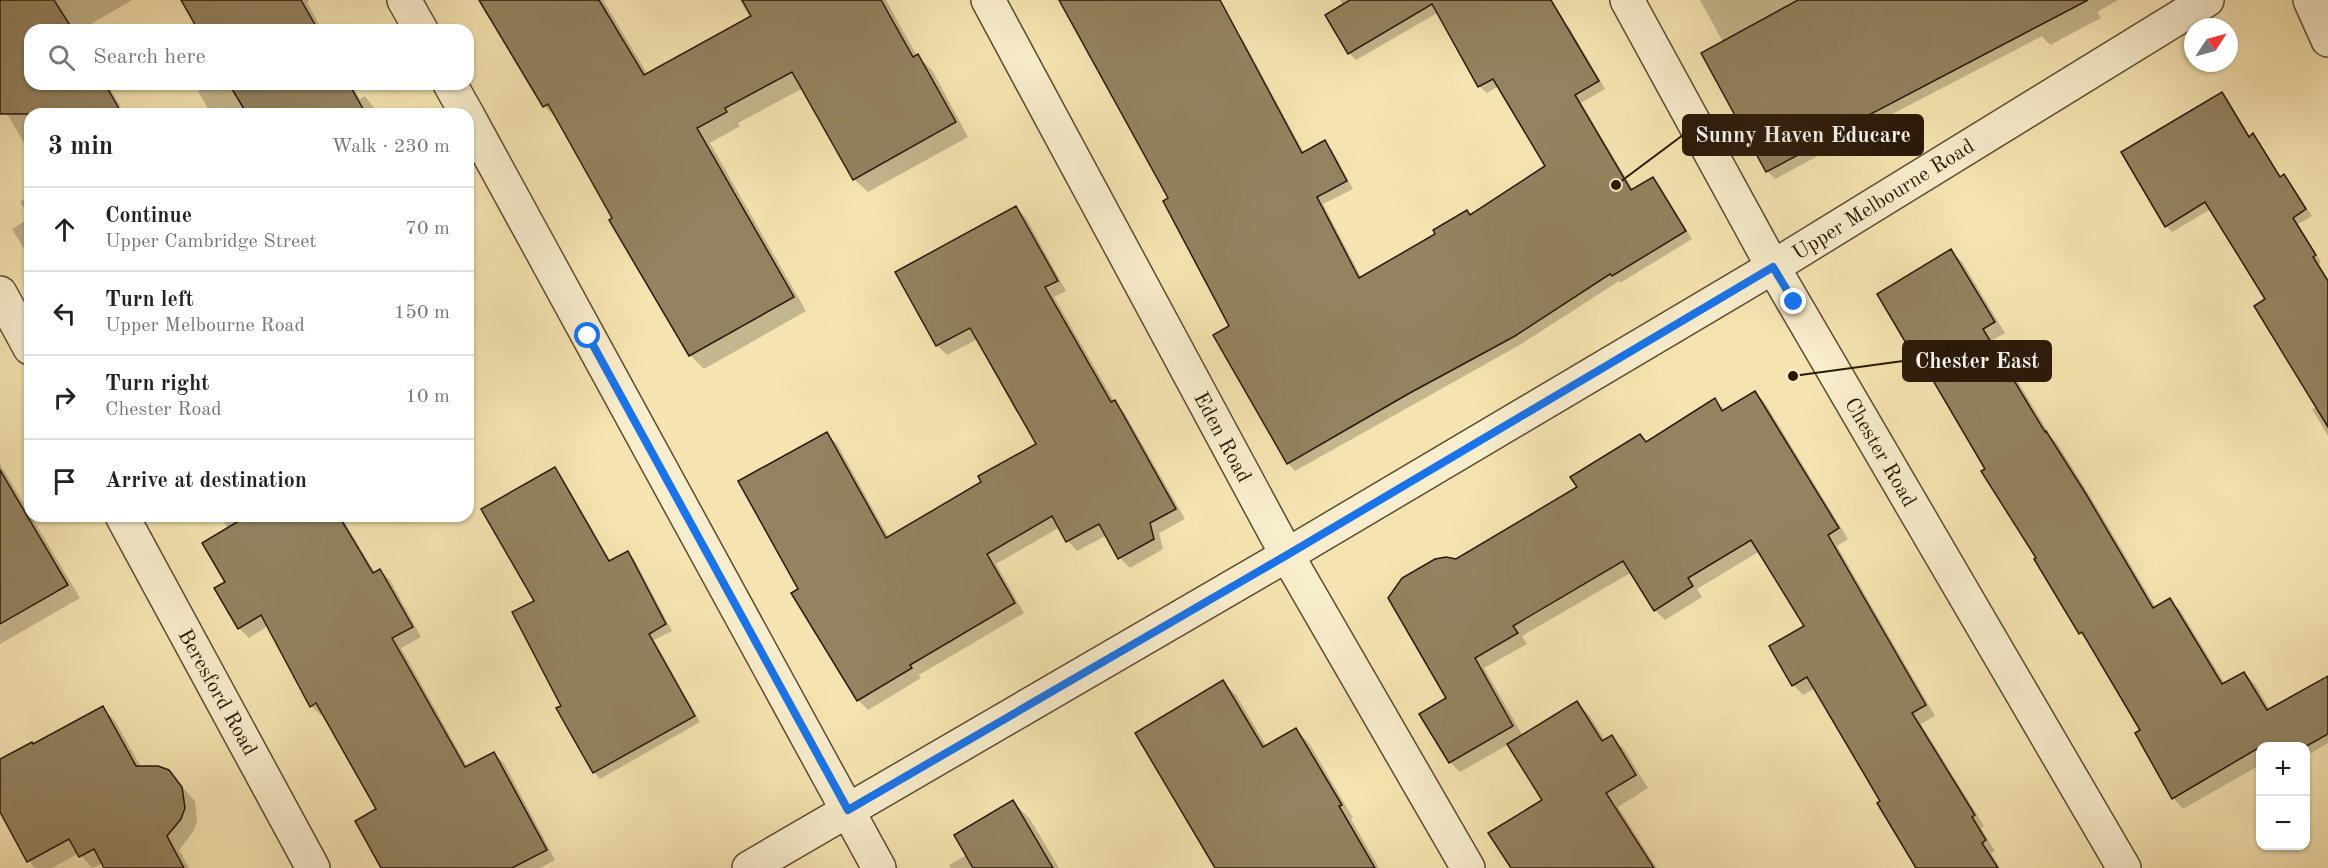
<!DOCTYPE html>
<html lang="en">
<head>
<meta charset="utf-8">
<style>
	body { margin:0; font-family:"Old Standard TT",serif; background:#f2f2f2; color:#222 }
	.controls { position:absolute; right:18px; bottom:18px; display:grid; overflow:hidden; border-radius:12px; box-shadow:0 2px 4px #0004 }
	.controls button { width:54px; height:54px; display:grid; place-items:center; padding:0; border:0; border-bottom:2px solid #e0e0e0; background:#fff; color:#222; font:30px sans-serif }
	.compass { position:absolute; left:2184px; top:18px; width:54px; height:54px; border-radius:50%; background:#fff; box-shadow:0 2px 4px #0004; rotate:54deg }
	.stop { position:absolute; width:18px; height:18px; margin:-14px; border:4px solid #1a73e8; border-radius:50%; background:#fff }
	.stop.end { background:#1a73e8; border-color:#fff; box-shadow:0 2px 6px #0008 }
	.list { margin:0; padding:0; list-style:none }
	h2 { display:flex; justify-content:space-between; align-items:center; height:78px; margin:0; padding:0 24px; font-size:26px }
	h2 small { font-size:20px; font-weight:400; color:#767676 }
	.list li { display:grid; grid-template-columns:39px 1fr auto; gap:18px; align-items:center; box-sizing:border-box; height:84px; padding:0 24px; border-top:2px solid #e0e0e0 }
	.list b { display:block; font-size:22px; white-space:nowrap }
	.list p { margin:0; font-size:20px; white-space:nowrap; color:#767676 }
	.list em { font-size:20px; font-style:normal; color:#767676 }
	.icon { flex:none; width:33px; height:33px; fill:none; stroke:currentColor; stroke-width:2; stroke-linecap:round; stroke-linejoin:round }
	.map { position:relative; flex:none; width:2328px; height:868px; overflow:hidden }
	.search { position:absolute; background:#fff; box-shadow:0 2px 4px #0004; left:24px; top:24px; width:450px; height:66px; display:flex; align-items:center; gap:15px; box-sizing:border-box; padding:0 21px; border-radius:18px; color:#767676; font-size:22px }
	.panel { position:absolute; background:#fff; box-shadow:0 2px 4px #0004; left:24px; top:108px; width:450px; height:414px; border-radius:18px }
	.map>svg:first-child { display:block }
	.shadow { fill:#0003 }
	.building { fill:#938360; stroke:#291908; stroke-width:1.5 }
	.lines { fill:none; stroke-linecap:round; stroke-linejoin:round }
	.minor-casing { stroke:#5c4c32; stroke-width:36 }
	.minor { stroke:#f8edcc; stroke-width:33 }
	.route { stroke:#1a73e8; stroke-width:8 }
	.labels { text-anchor:middle; stroke-width:4.5; stroke-linejoin:round; paint-order:stroke }
	.street-label { font-size:21px; fill:#291908; stroke:#f8edcc }
	.leader { fill:none; stroke:#291908; stroke-width:2 }
	.callout-dot { fill:#291908; stroke:#f8edcc; stroke-width:2 }
	.callout { fill:#291908; stroke:#291908; stroke-width:2 }
	.callout-label { font-size:22px; text-anchor:middle; font-weight:bold; fill:#fff }
</style>
</head>
<body>
<div class="map">
<svg width="2328" height="868" viewBox="0 0 2328 868">
	<rect width="100%" height="100%" fill="#f5e4b1"/>
	<filter id="stains"><feTurbulence type="fractalNoise" baseFrequency=".00333" numOctaves="4"/><feColorMatrix values="0 0 0 0 .2 0 0 0 0 .09 0 0 0 0 .02 0 0 0 .5 -.17"/></filter>
	<radialGradient id="worn" r=".72"><stop offset=".6" stop-color="#630" stop-opacity="0"/><stop offset="1" stop-color="#630" stop-opacity=".3"/></radialGradient>
	<!-- shadow -->
	<g class="shadow">
		<path d="M0,0H132L81,30H30V84H107L121,107L109,114H30V153L0,102Z"/>
		<path d="M182,0H310L307,2L322,30H200Z"/>
		<path d="M478,0H603L648,75L750,18L740,0H886L917,56L932,70L968,137L868,192L854,179L803,88L738,123L740,126L710,143L806,311L704,369L690,355L558,120L544,106L495,24L487,16Z"/>
		<path d="M1061,0H1194L1236,32L1243,40L1304,153L1325,142L1332,150L1353,189L1323,204L1362,279L1471,216L1547,167L1499,86L1487,93L1479,86L1439,12L1356,60L1349,53L1344,6L1340,0H1535L1569,27L1605,89L1581,103L1633,190L1653,178L1660,186L1692,239L1620,283L1619,281L1523,343L1295,471L1288,463L1231,327L1170,199Z"/>
		<path d="M1700,0H2118L2097,12L2101,18L2050,45L2042,36L1850,136L1851,138L1775,179L1767,171L1723,42Z"/>
		<path d="M194,84H351L360,99L365,96L379,114H211Z"/>
		<path d="M2222,94L2228,100L2250,137L2253,135L2259,142L2281,177L2284,176L2290,182L2312,216L2298,224L2321,262L2319,264L2328,279V436L2312,409L2317,407L2267,300L2211,209L2172,232L2166,226Z"/>
		<path d="M30,195V259L12,229L30,218L20,202Z"/>
		<path d="M1016,208L1026,218L1066,291L1054,297L1114,401L1124,412L1185,519L1159,533L1163,549L1130,568L1120,558L1107,535L1077,551L1068,541L1060,527L996,564L1024,613L919,675L921,678L868,710L858,700L800,590L827,434L837,444L889,538L983,483L1038,444L978,339L947,355L937,345L897,272Z"/>
		<path d="M1951,251L1962,262L2005,333L1993,340L2051,437L2057,443L2096,506L2156,608L2170,600L2180,610L2225,684L2244,673L2255,684L2270,710L2328,678V743L2306,756V746H2260V765L2183,809L2173,798L2142,731L2091,644L2080,633L1932,377L1922,366Z"/>
		<path d="M1755,392L1765,403L1848,539L1837,546L1935,716L1921,724L1984,826L1981,828L1995,851L1991,853L2000,868H1917L1882,801L1815,688L1803,695L1793,685L1806,626L1760,551L1697,589L1702,597L1665,620L1655,610L1632,572L1522,636L1527,644L1484,668L1523,736L1577,703L1590,716L1605,741L1611,737L1624,749L1648,788L1618,807L1657,868H1549L1544,801L1509,744L1460,772L1450,762L1449,699L1457,560L1579,487L1640,435L1648,443L1715,400L1725,410Z"/>
		<path d="M0,464L80,598L0,644Z"/>
		<path d="M555,468L561,475L611,562L628,553L634,559L672,631L654,640L700,722L600,779L594,772L563,706L536,601Z"/>
		<path d="M220,516H341L375,573L380,570L390,580L421,637L401,648L468,768L494,754L504,763L555,860L540,868H383L378,809L324,714L321,715L311,706L268,626L249,638L239,628L227,583L228,529Z"/>
		<path d="M1223,682L1236,695L1267,747L1296,730L1309,743L1353,818L1351,819L1379,868H1233Z"/>
		<path d="M103,708L115,721L141,767L168,772L195,801L197,822L193,832L179,850L189,868H105L103,863L92,868L79,853L52,868H35L29,861L0,809V761Z"/>
		<path d="M1013,802L1030,819L1059,868H951L949,865L967,855Z"/>
	</g>
	<!-- building -->
	<g class="building">
		<path d="M0,0H54L73,30H30V84H105L122,114H0Z"/>
		<path d="M181,0H301L318,30H198Z"/>
		<path d="M479,0H599L644,75L751,16L742,0H881L913,57L918,54L956,122L853,180L792,72L725,108L727,112L697,128L794,297L689,356L609,220L612,218L548,104L543,107Z"/>
		<path d="M1059,0H1220L1302,153L1325,140L1347,181L1317,197L1359,278L1435,234L1433,230L1467,210L1470,215L1545,166L1493,79L1478,87L1432,4L1348,54L1325,15L1350,0H1551L1599,81L1575,95L1631,190L1653,177L1686,231L1612,276L1610,274L1515,336L1408,394L1287,464L1213,335L1229,326L1163,201L1168,198Z"/>
		<path d="M1798,0H2088L1844,128L1845,130L1766,172L1701,53Z"/>
		<path d="M229,84H349L366,114H247Z"/>
		<path d="M2222,92L2249,137L2253,133L2280,177L2284,174L2306,209L2293,218L2316,255L2313,257L2328,281V427L2254,306L2265,299L2205,202L2165,227L2121,152Z"/>
		<path d="M1016,206L1058,281L1045,287L1111,402L1115,400L1176,509L1150,523L1154,539L1118,559L1099,524L1066,542L1052,516L987,554L1015,603L910,665L912,668L857,701L791,593L798,589L738,481L827,432L886,538L981,482L978,476L1036,444L970,328L936,346L895,272Z"/>
		<path d="M1951,249L1995,322L1983,329L2045,432L2046,431L2086,494L2153,608L2170,598L2222,684L2244,672L2267,710L2328,676V734L2305,747H2260L2172,799L2135,733L2140,730L2082,632L2079,634L2034,559L2036,558L1981,471L1985,469L1924,365L1920,367L1877,294Z"/>
		<path d="M1755,391L1839,528L1828,535L1926,705L1912,713L1975,815L1972,817L1986,840L1982,843L1998,868H1916L1877,803L1880,801L1807,677L1792,686L1769,646L1804,626L1751,540L1688,578L1693,586L1654,611L1623,561L1513,626L1518,633L1475,658L1513,726L1449,763L1419,714L1446,698L1388,598L1402,578L1435,559L1446,557L1456,559L1577,487L1570,477L1640,434L1646,442L1715,398L1722,411Z"/>
		<path d="M555,467L609,561L628,551L666,624L649,634L695,716L593,773L556,708L561,706L512,612L534,601L481,509Z"/>
		<path d="M0,470L68,585L0,624Z"/>
		<path d="M247,516H339L373,573L380,569L413,627L392,638L465,767L494,752L547,850L512,868H381L355,821L376,809L316,703L310,707L261,615L238,629L214,588L225,582L202,543Z"/>
		<path d="M1223,680L1263,747L1296,728L1342,805L1339,806L1375,868H1215L1135,733Z"/>
		<path d="M1577,701L1602,741L1612,735L1636,775L1606,793L1654,868H1511L1488,833L1542,800L1507,744Z"/>
		<path d="M103,706L136,766H158L169,770L182,787L185,808L181,819L167,836L184,868H104L94,849L79,857L69,839L27,862L0,812V759L32,742L33,744Z"/>
		<path d="M1013,800L1053,868H973L954,835Z"/>
	</g>
	<g class="lines">
		<defs>
			<g id="minor">
				<path d="M404,0L421,30"/>
				<path d="M988,0L1287,555L1468,868"/>
				<path d="M1627,0L1773,267L2124,868"/>
				<path d="M2310,0L2328,40"/>
				<path d="M450,84L467,114"/>
				<path d="M468,116L879,868"/>
				<path d="M0,293L30,348"/>
				<path d="M122,516L313,868"/>
				<path d="M749,868L1287,555L1773,267L2207,0"/>
			</g>
		</defs>
		<!-- minor casing -->
		<use href="#minor" class="minor-casing"/>
		<!-- minor -->
		<use href="#minor" class="minor"/>
	</g>
	<g class="lines">
		<!-- route -->
		<path class="route" d="M588,336L848,810L1287,555L1773,267L1794,302"/>
	</g>
	<g class="labels">
		<!-- street labels -->
		<g class="street-label">
			<text transform="translate(1883 199) rotate(-32)" y="7">Upper Melbourne Road</text>
			<text transform="translate(1223 437) rotate(62)" y="7">Eden Road</text>
			<text transform="translate(1881 452) rotate(60)" y="7">Chester Road</text>
			<text transform="translate(218 692) rotate(61)" y="7">Beresford Road</text>
		</g>
	</g>
	<!-- callouts -->
	<path class="leader" d="M1616 185L1683 135M1793 376L1903 361"/>
	<g class="callout-dot">
		<circle cx="1616" cy="185" r="6"/>
		<circle cx="1793" cy="376" r="6"/>
	</g>
	<g class="callout">
		<rect x="1683" y="115" width="240" height="40" rx="6"/>
		<rect x="1903" y="341" width="148" height="40" rx="6"/>
	</g>
	<g class="callout-label">
		<text x="1803" y="142">Sunny Haven Educare</text>
		<text x="1977" y="368">Chester East</text>
	</g>
	<rect width="100%" height="100%" filter="url(#stains)"/>
	<rect width="100%" height="100%" fill="url(#worn)"/>
</svg>
<div class="controls">
<button>+</button>
<button>−</button>
</div>
<svg class="compass" viewBox="-18 -18 36 36"><path d="M0-13l5 13h-10z" fill="#e53935"/><path d="M0 13l5-13h-10z" fill="#767676"/></svg>
<div class="stop" style="left:588px;top:336px"></div>
<div class="stop end" style="left:1794px;top:302px"></div>
<div class="search"><svg class="icon" aria-label="search" viewBox="0 0 24 24"><circle cx="10" cy="10" r="6"/><path d="M15 15l6 6"/></svg>Search here</div>
<section class="panel">
<h2>3 min<small>Walk · 230 m</small></h2>
<ul class="list">
<li><svg class="icon" aria-label="ahead" viewBox="0 0 24 24"><path d="M12 20V5M6 11l6-6 6 6"/></svg><div><b>Continue</b><p>Upper Cambridge Street</p></div><em>70 m</em></li>
<li><svg class="icon" aria-label="left" viewBox="0 0 24 24"><path d="M17 20v-9H6M10 6l-5 5 5 5"/></svg><div><b>Turn left</b><p>Upper Melbourne Road</p></div><em>150 m</em></li>
<li><svg class="icon" aria-label="right" viewBox="0 0 24 24"><path d="M7 20v-9h11M14 6l5 5-5 5"/></svg><div><b>Turn right</b><p>Chester Road</p></div><em>10 m</em></li>
<li><svg class="icon" aria-label="arrive" viewBox="0 0 24 24"><path d="M6 21V4h12l-3 4 3 4H6"/></svg><div><b>Arrive at destination</b></div></li>
</ul>
</section>
</div>
</body>
</html>
